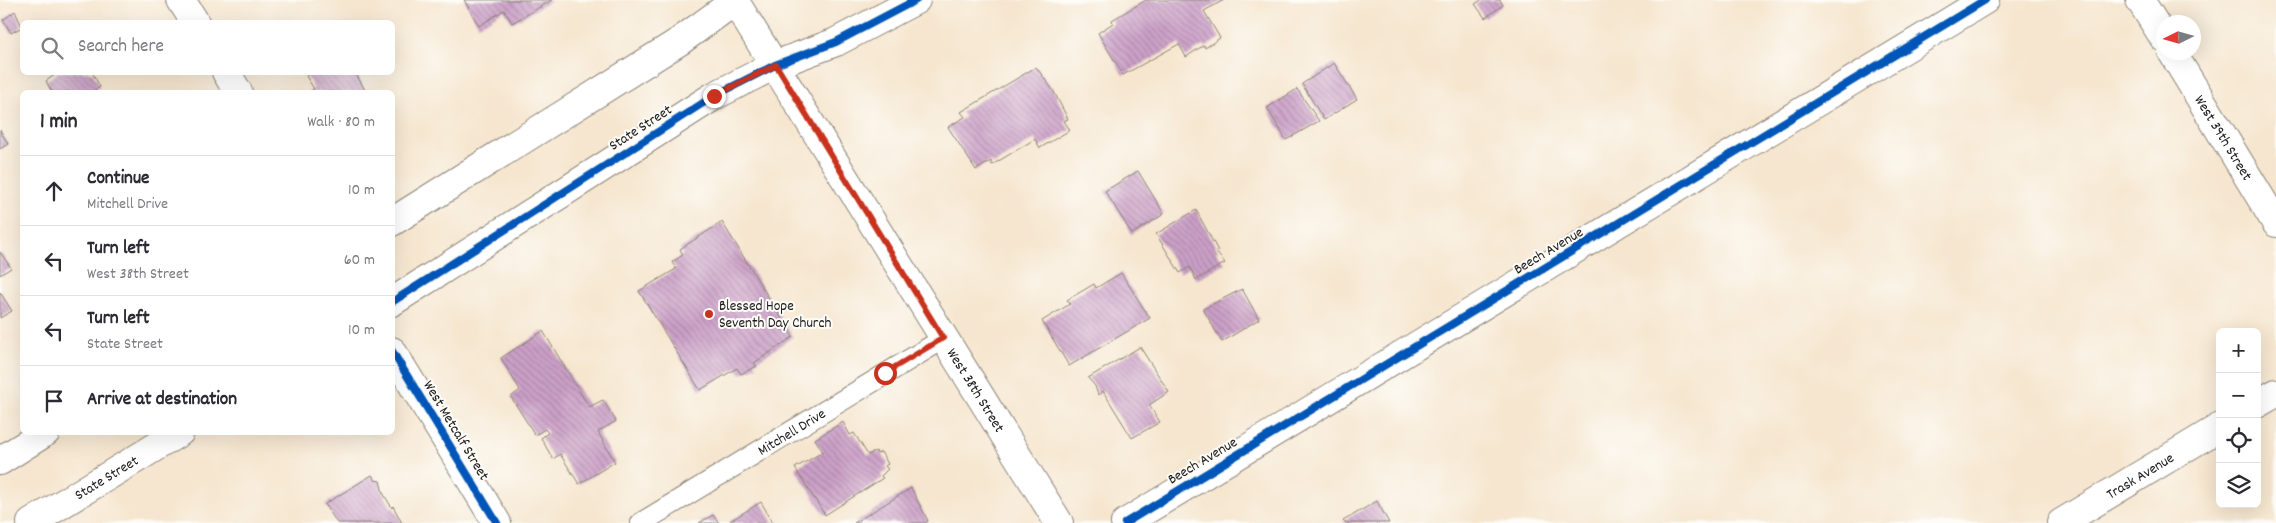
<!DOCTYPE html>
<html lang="en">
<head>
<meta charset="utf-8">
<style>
	body { margin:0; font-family:Dekko,sans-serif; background:#f7f7f7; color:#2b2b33 }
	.controls { position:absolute; right:15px; bottom:15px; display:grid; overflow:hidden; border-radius:8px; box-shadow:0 5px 20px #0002 }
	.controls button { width:45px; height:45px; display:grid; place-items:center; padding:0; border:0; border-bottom:1px solid #e1e1e2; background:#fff; color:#2b2b33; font:25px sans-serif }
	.compass { position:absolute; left:2156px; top:15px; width:45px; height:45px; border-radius:50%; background:#fff; box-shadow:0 5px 20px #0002; rotate:265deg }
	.stop { position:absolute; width:15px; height:15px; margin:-11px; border:4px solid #c8321e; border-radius:50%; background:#fff }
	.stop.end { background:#c8321e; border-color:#fff; box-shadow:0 1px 5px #0008 }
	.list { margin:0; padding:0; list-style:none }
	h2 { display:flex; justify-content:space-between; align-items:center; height:65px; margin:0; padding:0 20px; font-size:21px }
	h2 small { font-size:16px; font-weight:400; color:#7c7c81 }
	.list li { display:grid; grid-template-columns:32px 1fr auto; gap:15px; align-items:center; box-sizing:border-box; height:70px; padding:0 20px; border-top:1px solid #e1e1e2 }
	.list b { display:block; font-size:19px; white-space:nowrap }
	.list p { margin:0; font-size:16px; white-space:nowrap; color:#7c7c81 }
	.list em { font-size:16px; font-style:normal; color:#7c7c81 }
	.icon { flex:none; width:28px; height:28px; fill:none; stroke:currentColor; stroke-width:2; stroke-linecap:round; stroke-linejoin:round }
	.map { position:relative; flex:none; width:2276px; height:523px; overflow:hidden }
	.search { position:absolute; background:#fff; box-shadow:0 5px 20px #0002; left:20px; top:20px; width:375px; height:55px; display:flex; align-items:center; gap:12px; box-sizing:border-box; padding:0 18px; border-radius:8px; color:#7c7c81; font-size:19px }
	.panel { position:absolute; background:#fff; box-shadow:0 5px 20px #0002; left:20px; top:90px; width:375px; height:345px; border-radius:8px }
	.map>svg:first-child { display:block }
	.building { fill:url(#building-back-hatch) }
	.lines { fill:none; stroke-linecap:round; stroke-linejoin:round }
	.service-casing { stroke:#898176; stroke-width:22 }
	.minor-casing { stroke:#898176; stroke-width:30 }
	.tertiary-casing { stroke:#898176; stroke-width:30 }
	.secondary-casing { stroke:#898176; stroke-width:30 }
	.service { stroke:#fff; stroke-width:20 }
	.minor { stroke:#fff; stroke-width:28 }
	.tertiary { stroke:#fff; stroke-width:28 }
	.secondary { stroke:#fff; stroke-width:28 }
	.cycleway-casing { stroke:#fdfcf7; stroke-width:11 }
	.cycleway { stroke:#0057b8; stroke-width:8 }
	.route { stroke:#c8321e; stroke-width:6 }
	.poi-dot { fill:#c8321e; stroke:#fdfcf7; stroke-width:2 }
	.labels { text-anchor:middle; stroke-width:4; stroke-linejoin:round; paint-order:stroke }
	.street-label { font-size:15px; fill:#1c1c1c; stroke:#fdfcf7 }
	.poi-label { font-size:15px; fill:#1c1c1c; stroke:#fdfcf7; text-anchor:start }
</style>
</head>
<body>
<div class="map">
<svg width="2276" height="523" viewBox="0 0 2276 523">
	<defs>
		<pattern id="building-back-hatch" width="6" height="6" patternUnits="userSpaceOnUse" patternTransform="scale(1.25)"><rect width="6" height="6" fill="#cca0c8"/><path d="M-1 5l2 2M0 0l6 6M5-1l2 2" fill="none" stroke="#a582a2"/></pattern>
	</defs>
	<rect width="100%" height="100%" fill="#fdfcf7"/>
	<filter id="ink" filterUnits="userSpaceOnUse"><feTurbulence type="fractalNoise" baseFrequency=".02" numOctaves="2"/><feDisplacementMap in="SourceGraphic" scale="10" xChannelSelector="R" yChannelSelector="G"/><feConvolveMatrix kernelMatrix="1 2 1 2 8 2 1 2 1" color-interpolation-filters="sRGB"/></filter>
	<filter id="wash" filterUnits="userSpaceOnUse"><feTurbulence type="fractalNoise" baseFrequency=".0096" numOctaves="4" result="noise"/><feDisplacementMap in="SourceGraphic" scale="20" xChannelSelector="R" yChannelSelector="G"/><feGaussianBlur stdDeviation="1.12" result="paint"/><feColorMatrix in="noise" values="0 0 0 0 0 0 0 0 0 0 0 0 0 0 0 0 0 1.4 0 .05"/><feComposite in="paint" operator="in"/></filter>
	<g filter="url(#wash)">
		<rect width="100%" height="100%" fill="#f6e6cf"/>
		<g id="blocks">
			<!-- building -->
			<g class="building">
				<path d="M464,0H552L512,23L504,10L479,26Z"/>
				<path d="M1146,0H1224L1204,11L1220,38L1205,48L1204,45L1186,57L1179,44L1123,75L1098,33L1113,23L1112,20Z"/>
				<path d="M1481,0H1500L1503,5L1485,18L1475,4Z"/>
				<path d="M15,11L22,27L11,33L3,20Z"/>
				<path d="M1334,63L1357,99L1324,120L1302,84Z"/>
				<path d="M1036,67L1053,90L1068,119L1064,121L1070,130L1040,148L1035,139L992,165L991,161L976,170L948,127L965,117L961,112Z"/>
				<path d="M59,72H92L100,87L91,92H52L46,81Z"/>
				<path d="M311,72H355L366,92H309L314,89L306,76Z"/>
				<path d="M1297,89L1319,121L1286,140L1267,108Z"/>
				<path d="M0,130L8,144L0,149Z"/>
				<path d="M1138,171L1164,214L1132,234L1105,191Z"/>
				<path d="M1196,210L1218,251L1216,252L1225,263L1196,280L1190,267L1180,273L1156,234Z"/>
				<path d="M722,222L793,337L754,363L757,366L741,374L737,368L700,390L639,291L676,269L672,262L683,255L680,249Z"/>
				<path d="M0,252L11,268L0,275Z"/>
				<path d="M1121,273L1150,318L1069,366L1042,321L1070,304L1067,300L1094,284L1096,288Z"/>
				<path d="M1242,289L1259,319L1222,342L1203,309Z"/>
				<path d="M0,292L12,311L0,318Z"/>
				<path d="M543,331L589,407L603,400L616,421L598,432L615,462L579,484L560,454L553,459L541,438L548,433L545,429L535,435L511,397L520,390L501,358Z"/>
				<path d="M1140,347L1169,392L1149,405L1160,422L1132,438L1103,391L1098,395L1095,386L1088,378Z"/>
				<path d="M843,422L850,435L854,433L868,455L876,451L877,454L881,452L888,464L885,466L888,469L881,476L883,478L825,515L795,468L823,452L815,439Z"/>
				<path d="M372,475L375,480L380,481L383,493L392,508L393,506L402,523H337L325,504Z"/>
				<path d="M911,488L928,521L925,523H854Z"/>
				<path d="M1377,501L1389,523H1345L1343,521Z"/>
				<path d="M761,502L773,523H730V521Z"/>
				<path d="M713,515L719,523H699Z"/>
			</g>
		</g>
	</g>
	<g filter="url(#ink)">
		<use href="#blocks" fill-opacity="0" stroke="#898176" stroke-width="1"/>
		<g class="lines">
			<defs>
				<g id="service">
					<path id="s1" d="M641,523L943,339"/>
				</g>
				<g id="minor">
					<path d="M181,0L195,22"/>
					<path d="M2140,0L2164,38"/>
					<path id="s2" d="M2172,52L2276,223"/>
					<path d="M775,65L836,42L916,0"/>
					<path d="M226,72L238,92"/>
					<path d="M392,351L497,523"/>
					<path d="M2257,404L2276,393"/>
					<path d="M1125,523L1985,0"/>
					<path id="s3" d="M2061,523L2220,427"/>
				</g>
				<g id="tertiary">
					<path d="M392,222L680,41L735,1"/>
					<path d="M392,302L714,96L775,65"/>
					<path d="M0,461L46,432"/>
					<path id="s4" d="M31,523L180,432"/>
				</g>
				<g id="secondary">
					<path id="s5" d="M734,0L1059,523"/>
				</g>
			</defs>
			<!-- service casing -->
			<use href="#service" class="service-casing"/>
			<!-- minor casing -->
			<use href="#minor" class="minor-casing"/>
			<!-- tertiary casing -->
			<use href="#tertiary" class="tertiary-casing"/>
			<!-- secondary casing -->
			<use href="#secondary" class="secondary-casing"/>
			<!-- service -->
			<use href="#service" class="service"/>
			<!-- minor -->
			<use href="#minor" class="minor"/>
			<!-- tertiary -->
			<use href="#tertiary" class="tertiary"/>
			<!-- secondary -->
			<use href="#secondary" class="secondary"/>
			<defs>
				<g id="cycleway">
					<path d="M392,302L714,96L775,65L836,42L916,0"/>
					<path d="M392,351L497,523"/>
					<path d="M1125,523L1985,0"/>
				</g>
			</defs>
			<!-- cycleway casing -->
			<use href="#cycleway" class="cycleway-casing"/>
			<!-- cycleway -->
			<use href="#cycleway" class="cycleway"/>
		</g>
	</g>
	<g class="lines" filter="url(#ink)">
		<!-- route -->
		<path class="route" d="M714,96L776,65L943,338L885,373"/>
	</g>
	<!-- markers -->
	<circle class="poi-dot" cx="709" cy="314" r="5"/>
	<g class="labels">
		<!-- street labels -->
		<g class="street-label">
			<text transform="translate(640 127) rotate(-33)" y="5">State Street</text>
			<text dy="5" stroke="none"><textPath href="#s2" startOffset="100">West 39th Street</textPath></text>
			<text transform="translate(1548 250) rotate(-31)" y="5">Beech Avenue</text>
			<text dy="5" stroke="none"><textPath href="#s5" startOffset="459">West 38th Street</textPath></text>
			<text transform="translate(457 430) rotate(59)" y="5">West Metcalf Street</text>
			<text dy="5" stroke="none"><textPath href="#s1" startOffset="176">Mitchell Drive</textPath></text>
			<text transform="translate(1202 460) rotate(-31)" y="5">Beech Avenue</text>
			<text dy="5" stroke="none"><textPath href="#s3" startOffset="92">Trask Avenue</textPath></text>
			<text dy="5" stroke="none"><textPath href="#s4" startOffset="88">State Street</textPath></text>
		</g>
		<!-- poi labels -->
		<g class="poi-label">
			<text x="719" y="310">Blessed Hope<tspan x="719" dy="17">Seventh Day Church</tspan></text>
		</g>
	</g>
</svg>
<div class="controls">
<button>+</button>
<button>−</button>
<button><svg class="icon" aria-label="locate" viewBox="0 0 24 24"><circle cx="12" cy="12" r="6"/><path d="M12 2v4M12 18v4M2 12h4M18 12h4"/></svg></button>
<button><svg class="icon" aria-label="layers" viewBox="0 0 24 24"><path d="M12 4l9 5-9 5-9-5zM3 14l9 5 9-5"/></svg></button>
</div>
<svg class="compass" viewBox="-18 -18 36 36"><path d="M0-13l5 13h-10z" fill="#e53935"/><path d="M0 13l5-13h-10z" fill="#7c7c81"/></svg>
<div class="stop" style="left:885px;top:373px"></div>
<div class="stop end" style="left:714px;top:96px"></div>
<div class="search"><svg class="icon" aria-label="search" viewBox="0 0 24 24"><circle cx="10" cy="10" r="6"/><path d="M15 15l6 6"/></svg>Search here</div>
<section class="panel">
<h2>1 min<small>Walk · 80 m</small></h2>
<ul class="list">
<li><svg class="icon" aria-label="ahead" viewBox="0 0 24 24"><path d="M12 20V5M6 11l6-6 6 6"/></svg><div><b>Continue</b><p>Mitchell Drive</p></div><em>10 m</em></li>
<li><svg class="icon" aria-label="left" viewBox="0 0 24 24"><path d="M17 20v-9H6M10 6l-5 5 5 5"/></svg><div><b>Turn left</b><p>West 38th Street</p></div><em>60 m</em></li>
<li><svg class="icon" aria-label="left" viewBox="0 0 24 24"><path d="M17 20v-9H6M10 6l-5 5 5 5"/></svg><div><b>Turn left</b><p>State Street</p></div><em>10 m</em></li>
<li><svg class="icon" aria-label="arrive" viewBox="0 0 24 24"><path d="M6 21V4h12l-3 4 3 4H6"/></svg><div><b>Arrive at destination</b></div></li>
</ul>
</section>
</div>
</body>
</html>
